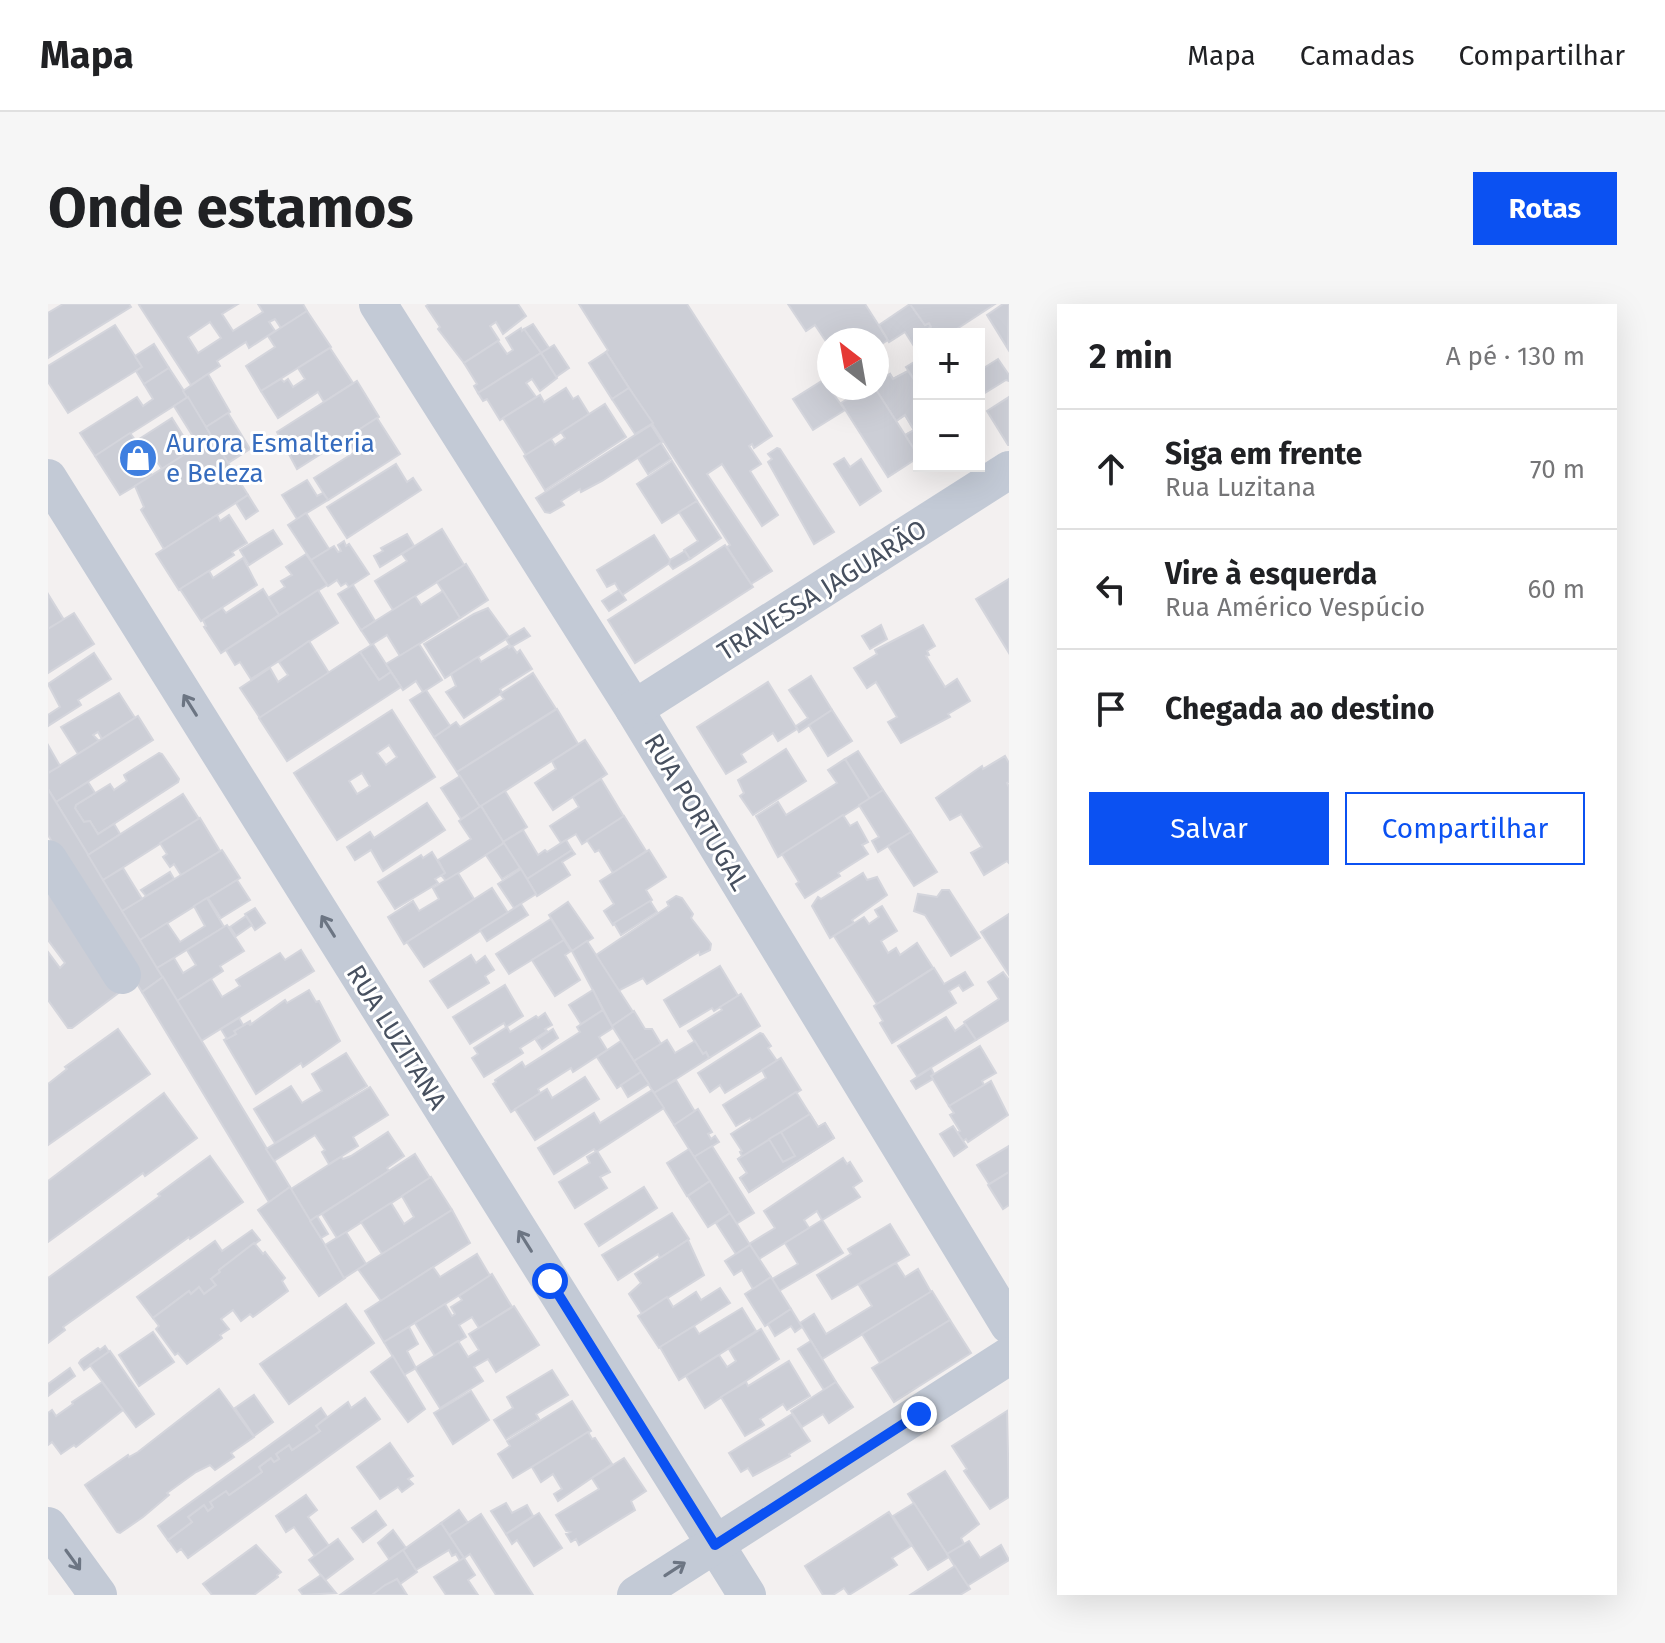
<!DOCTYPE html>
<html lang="pt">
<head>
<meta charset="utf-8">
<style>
	body { margin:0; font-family:"Fira Sans",sans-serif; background:#f6f6f6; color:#202124 }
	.controls { position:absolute; right:24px; top:24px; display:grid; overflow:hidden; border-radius:0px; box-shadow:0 8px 32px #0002 }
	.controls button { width:72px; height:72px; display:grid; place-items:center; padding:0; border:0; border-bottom:2px solid #e0e0e0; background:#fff; color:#202124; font:40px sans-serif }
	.compass { position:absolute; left:769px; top:24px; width:72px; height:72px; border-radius:50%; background:#fff; box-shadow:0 8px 32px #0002; rotate:329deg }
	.stop { position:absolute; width:24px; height:24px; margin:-18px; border:6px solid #0b51f2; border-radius:50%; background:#fff }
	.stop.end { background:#0b51f2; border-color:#fff; box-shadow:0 2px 8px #0008 }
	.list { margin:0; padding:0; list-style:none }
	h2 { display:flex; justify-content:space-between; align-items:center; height:104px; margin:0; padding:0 32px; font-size:34px }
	h2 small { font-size:26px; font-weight:400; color:#757577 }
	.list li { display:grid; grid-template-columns:52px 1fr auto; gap:24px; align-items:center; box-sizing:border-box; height:120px; padding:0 32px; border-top:2px solid #e0e0e0 }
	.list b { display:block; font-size:30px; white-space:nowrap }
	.list p { margin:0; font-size:26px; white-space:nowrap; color:#757577 }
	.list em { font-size:26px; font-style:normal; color:#757577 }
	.actions { display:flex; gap:16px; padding:24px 32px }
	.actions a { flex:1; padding:18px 0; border:2px solid #0b51f2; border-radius:0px; text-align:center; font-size:28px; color:#0b51f2 }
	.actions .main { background:#0b51f2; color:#fff }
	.icon { flex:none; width:44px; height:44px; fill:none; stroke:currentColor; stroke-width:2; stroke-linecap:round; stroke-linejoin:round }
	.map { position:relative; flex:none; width:961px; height:1291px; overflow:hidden; border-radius:0px }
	header { display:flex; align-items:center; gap:48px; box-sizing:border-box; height:112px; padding:0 40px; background:#fff; border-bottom:2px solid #e0e0e0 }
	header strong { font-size:38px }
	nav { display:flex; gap:44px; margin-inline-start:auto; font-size:28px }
	.intro { display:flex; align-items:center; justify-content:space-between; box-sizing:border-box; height:192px; padding:0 48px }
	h1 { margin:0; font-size:56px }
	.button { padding:20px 36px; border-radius:0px; background:#0b51f2; color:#fff; font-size:28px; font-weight:700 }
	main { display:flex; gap:48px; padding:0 48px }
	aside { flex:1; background:#fff; border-radius:0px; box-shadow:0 8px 32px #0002 }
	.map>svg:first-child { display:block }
	.building { fill:#ccced6; stroke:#d4d5dc; stroke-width:2; fill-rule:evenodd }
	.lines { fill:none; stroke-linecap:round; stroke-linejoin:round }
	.minor { stroke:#c3cad6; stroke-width:38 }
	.oneway { stroke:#6c7583 }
	.route { stroke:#0b51f2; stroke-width:10 }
	.labels { text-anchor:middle; stroke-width:6; stroke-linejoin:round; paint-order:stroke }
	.shop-label { font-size:26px; fill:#366cbe; stroke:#fff; text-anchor:start }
	.street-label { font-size:26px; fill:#47505f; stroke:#fff }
</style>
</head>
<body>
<header>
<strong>Mapa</strong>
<nav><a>Mapa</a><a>Camadas</a><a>Compartilhar</a></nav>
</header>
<div class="intro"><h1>Onde estamos</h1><a class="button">Rotas</a></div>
<main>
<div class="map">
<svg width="961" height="1291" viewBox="0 0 961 1291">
	<rect width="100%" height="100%" fill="#f3f0f0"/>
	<!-- building -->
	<g class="building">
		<path d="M15,0H81L83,3L0,54V9Z"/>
		<path d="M93,0H190L174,10L185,27L215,8L210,0H255L259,7L233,24L227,15L221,18L227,27L201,44L198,38L169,57L172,62L143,81L91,1ZM162,18L173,34L150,49L140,33Z"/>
		<path d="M381,0H470L478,12L455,30L448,18L442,22L451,36L416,59L390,25L392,23L378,2Z"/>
		<path d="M531,0H639L724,132L706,144L704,140L701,142L713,160L702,167L730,211L714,222L674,160L659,170L724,267L703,280L679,243L682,241L558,48L560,46Z"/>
		<path d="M740,0H817L840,36L829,43V36H781V42L767,21L758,27Z"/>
		<path d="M862,0L877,21L881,19L883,23L876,28L877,30H871V50L857,28L841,38L831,21Z"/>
		<path d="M862,0H947L901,30H877L876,28L883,23L881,19L877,21Z"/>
		<path d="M955,0H961L960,45L939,11Z"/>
		<path d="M259,7L283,43L213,87L198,62L227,43L220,32Z"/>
		<path d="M485,20L501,44L493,49L476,25Z"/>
		<path d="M67,21L94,63L20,109L0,78V62Z"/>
		<path d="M473,24L474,27L476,25L493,49L430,89L426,82L429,80L416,59L450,37L459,50L465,46L458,34Z"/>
		<path d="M106,40L121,64L96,80L88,67L94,63L87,52Z"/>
		<path d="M506,41L521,64L508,73L493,49Z"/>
		<path d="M282,44L305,79L276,98L270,88L230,114L213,87L233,75L236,78L240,75L245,83L257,75L250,64Z"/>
		<path d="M558,48L581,84L564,95L541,59Z"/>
		<path d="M493,49L509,74L492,87L484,75L478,79L488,93L452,116L439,95L435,97L430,89Z"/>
		<path d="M871,55V83L858,63Z"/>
		<path d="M950,55L961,71V77L958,76L935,90L932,84L931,67Z"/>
		<path d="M121,64L140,93L47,152L32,129L89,93L95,102L105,95L96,80Z"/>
		<path d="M860,67L871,83V138L864,142L857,131L866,126L857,111L848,117L827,84H829V78L842,70L845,75Z"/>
		<path d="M860,67L871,83V153L857,131L866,126L857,111L848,117L827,84H829V78L842,70L845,75Z"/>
		<path d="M160,70L182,108L158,123L135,87Z"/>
		<path d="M777,75L781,84L797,106L765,126L745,95Z"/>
		<path d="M309,77L331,113L249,165L229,128Z"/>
		<path d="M518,84L525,95L530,92L541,110L478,151L455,114L492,91L496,98Z"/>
		<path d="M581,84L605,119L587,130L564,95Z"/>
		<path d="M817,84H827L871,153L840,173L793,99Z"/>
		<path d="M140,93L164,133L151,142L126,102Z"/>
		<path d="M961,93V141H960L939,107Z"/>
		<path d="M557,100L578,133L497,186L476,152L503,135L507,141L517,134L513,128Z"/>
		<path d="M180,109L202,145L180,159L158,123Z"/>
		<path d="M124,114L144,146L114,165L108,156L98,162L104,172L72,191L47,152L82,129L88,137Z"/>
		<path d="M329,114L352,150L280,196L266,174L307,148L298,134Z"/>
		<path d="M603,121L614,138L554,177L533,188L532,185L513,197L516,201L502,209L497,208L488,194Z"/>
		<path d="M164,133L200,191L116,245L93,206L96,203L87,182Z"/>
		<path d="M613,139L623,155L600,170L590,154Z"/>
		<path d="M729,144L732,145L786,228L766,240L720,158L724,155L720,150Z"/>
		<path d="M796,154L802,163L813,155L833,187L812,201L786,160Z"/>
		<path d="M624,157L649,197L614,219L589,180Z"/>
		<path d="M348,160L359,178L365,174L373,186L299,234L279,203Z"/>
		<path d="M259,176L269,192L275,189L280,196L249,215L234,191Z"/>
		<path d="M200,191L210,207L198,215L188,199Z"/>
		<path d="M649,197L673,234L642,255L636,246L650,237L631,208Z"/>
		<path d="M258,209L281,245L263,256L240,221Z"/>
		<path d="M169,211L172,217L181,211L199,239L184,248L186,251L131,286L108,250Z"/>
		<path d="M394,225L416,261L345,306L327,277L359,257L354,250Z"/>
		<path d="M225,226L234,240L201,261L192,246Z"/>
		<path d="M359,230L366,242L332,263L326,252L335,247L333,244Z"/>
		<path d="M606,231L623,258L574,291L567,279L559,283L549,266Z"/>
		<path d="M296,237L298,242L301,240L321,270L301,283L298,279L293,282L289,276L280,282L263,256L286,242L290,248L293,247L290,241Z"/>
		<path d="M677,241L705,283L587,359L560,316Z"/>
		<path d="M637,247L642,255L625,265L621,260L622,256Z"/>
		<path d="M258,250L279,281L231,311L220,294L237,283L233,277L244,271L238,263Z"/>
		<path d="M195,254L209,281L153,317L132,285L161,267L165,274Z"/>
		<path d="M418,260L440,296L412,314L389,278Z"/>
		<path d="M961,275V349L928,295Z"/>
		<path d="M305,281L327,317L313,326L290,290Z"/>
		<path d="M215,285L231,311L173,349L156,323L158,322L155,316L174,304L178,309Z"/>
		<path d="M270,286L290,319L203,375L192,358L187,361L178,346Z"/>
		<path d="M571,286L578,296L561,307L554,297Z"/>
		<path d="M395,287L412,314L352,352L339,331L323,341L313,326L367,292L373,301Z"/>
		<path d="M0,290L16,316L0,325Z"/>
		<path d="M440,304L461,333L397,374L376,340L426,310Z"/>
		<path d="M26,309L46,340L0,369V325Z"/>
		<path d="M833,321L839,335L822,345L814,332Z"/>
		<path d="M875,321L887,342L879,347L881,351L878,352L897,383L909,375L922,397L900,410L902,413L853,439L840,418L849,413L828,378L819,384L806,364L829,350L827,346Z"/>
		<path d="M476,324L482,332L463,343L458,335Z"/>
		<path d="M261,337L281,369L212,414L192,384L222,364L230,378L240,371L231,358Z"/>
		<path d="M325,340L343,368L331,376L312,348Z"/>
		<path d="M371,340L394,376L375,388L368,377L355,386L338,360Z"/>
		<path d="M460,342L461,344L464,342L469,349L472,346L484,365L452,385L454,389L416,414L398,388L408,382L403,370L430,353L433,358Z"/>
		<path d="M312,348L331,376L343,368L353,383L239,457L211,414Z"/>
		<path d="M46,349L63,375L30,396L33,401L0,422V411L12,403L0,380Z"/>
		<path d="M485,369L508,405L409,468L386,433L408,418L412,423L456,395L452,390Z"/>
		<path d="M763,372L784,406L751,428L748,422L760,414L741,386Z"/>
		<path d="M720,378L749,425L730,437L725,429L693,450L698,458L678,470L649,423Z"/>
		<path d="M378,386L402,422L386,433L362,396Z"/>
		<path d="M71,389L87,414L54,435L50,428L45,431L51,437L30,450L13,423Z"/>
		<path d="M509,405L530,440L432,503L409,468Z"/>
		<path d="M344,406L387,473L289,536L246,469ZM341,441L349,453L338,461L329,449ZM314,469L322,482L309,490L301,477Z"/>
		<path d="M784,406L804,437L780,452L761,421Z"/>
		<path d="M90,412L105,436L8,498L0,485V469Z"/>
		<path d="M537,436L559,470L505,506L487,479L508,465L504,457Z"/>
		<path d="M0,441L12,462L0,469Z"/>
		<path d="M738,445L758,477L705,511L692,492L696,489L690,476Z"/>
		<path d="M810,447L835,486L822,495L797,455Z"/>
		<path d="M111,449L114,450L131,475L130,478L50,530L42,517L36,518L27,504L28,501L62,480L66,486L79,477L76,471Z"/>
		<path d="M957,452L961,459V478L959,479L961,483V559L959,557L936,571L923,549L934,543L913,510L902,516L888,494L934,462L935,465Z"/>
		<path d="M797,455L822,495L730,553L708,512L730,498L738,511L789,479L780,466Z"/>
		<path d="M412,472L432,503L413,515L393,484Z"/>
		<path d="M553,475L576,513L534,540L528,530L513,539L502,522L531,503L525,493Z"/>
		<path d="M40,478L47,489L28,501L27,504L36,518L42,517L50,530L66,520L72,530L40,551L8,498Z"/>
		<path d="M0,485L115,673L94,688L0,531Z"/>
		<path d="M835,486L863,528L830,548L824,537L831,533L811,501Z"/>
		<path d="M457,487L479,523L455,538L433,502Z"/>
		<path d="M135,490L151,515L55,576L40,551Z"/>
		<path d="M379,499L397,526L335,567L323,546L307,556L299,543L322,528L326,534Z"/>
		<path d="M433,502L456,539L398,577L393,571L397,569L390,556L423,535L411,517Z"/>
		<path d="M795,511L802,522L809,518L820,538L814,541L820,550L790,569L792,572L757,594L748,580L751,578L734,550Z"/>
		<path d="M576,512L598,547L565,569L551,546L547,548L539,536Z"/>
		<path d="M152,514L172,547L133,571L126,560L122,563L115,553L119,550L112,539Z"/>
		<path d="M475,526L490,551L497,546L499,548L518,536L524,546L479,575L455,538Z"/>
		<path d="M863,528L889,568L866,582L840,542Z"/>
		<path d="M456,539L472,564L454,575L438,551Z"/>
		<path d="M174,546L192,574L92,636L74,607Z"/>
		<path d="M524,546L527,550L514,558L522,571L489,592L479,575Z"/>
		<path d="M601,546L618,573L598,586L604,596L565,621L556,607L566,600L552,577Z"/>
		<path d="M384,548L397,569L387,575L390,579L347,605L330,578L373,551L375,554Z"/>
		<path d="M75,564L94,595L74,607L55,576Z"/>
		<path d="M473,565L488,590L466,604L450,580Z"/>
		<path d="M122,568L126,575L98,592L93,586Z"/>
		<path d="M410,569L426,595L356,640L340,613L365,597L371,607L391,595L385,584Z"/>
		<path d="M815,569L819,576L829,573L839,591L804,616L806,619L782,634L764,602L770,593L773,595Z"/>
		<path d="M189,576L202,596L173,614L160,594Z"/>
		<path d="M444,584L460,609L376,663L359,638Z"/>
		<path d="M0,586L73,687L24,724H20L0,696V648L12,664L17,659L0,636Z"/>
		<path d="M894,586H901L932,634L903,652L877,611L866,607L870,590L889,593Z"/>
		<path d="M628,592L634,594L645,610L643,614L663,640L662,646L652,651L651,648L599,680L595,674L570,687L548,651L621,602L619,598Z"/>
		<path d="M159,594L176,623L109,664L92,636L119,619L132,638L157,622L146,602Z"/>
		<path d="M602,597L609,608L573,631L566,619Z"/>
		<path d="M520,598L545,634L524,647L501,611Z"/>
		<path d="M473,600L480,611L439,637L432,626Z"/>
		<path d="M834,602L849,627L833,637L840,649L848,644L852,651L869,639L885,664L829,700L786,632L816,613L821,620L831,613L827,606Z"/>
		<path d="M207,604L217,619L207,626L197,610Z"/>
		<path d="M961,610V671L933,628Z"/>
		<path d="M198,612L204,621L188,632L182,623Z"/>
		<path d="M503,615L516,636L461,670L448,650Z"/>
		<path d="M179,621L196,647L172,662L175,667L129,697L109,664L126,654L135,669L148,661L139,646Z"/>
		<path d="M516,636L523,647L517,651L532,676L507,692L484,656Z"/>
		<path d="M539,637L585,708L564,722L524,647Z"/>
		<path d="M253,646L266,667L153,737L129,697L163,675L174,693L192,682L188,676L232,649L237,656Z"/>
		<path d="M423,651L428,659L437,652L446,666L437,672L441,679L400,704L382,677Z"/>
		<path d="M672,662L690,692L666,707L664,704L632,723L616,696Z"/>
		<path d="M886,664L896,680L917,668L925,681L915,687L911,681L901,687L908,699L844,739L832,719L835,717L826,702Z"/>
		<path d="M955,668L961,676V716L928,736L916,718L951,695L940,678Z"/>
		<path d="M115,673L242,883L221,898L94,688Z"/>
		<path d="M457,681L475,712L458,723L456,719L422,740L405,713Z"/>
		<path d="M261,686L268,698L271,697L292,737L255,763L253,759L208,790L176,736L188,730L186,727L200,719L202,721L237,696L239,699Z"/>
		<path d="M545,686L555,706L533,720L521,701Z"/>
		<path d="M693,690L712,722L661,754L658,748L655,750L640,727L674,706L672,703Z"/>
		<path d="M555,706L565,724L551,733L559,746L525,768L523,764L490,785L492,789L463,808L445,780L448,778L447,776L474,758L477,763L532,728L529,723Z"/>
		<path d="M586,707L597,725H604L613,740L586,757L564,722Z"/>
		<path d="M497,709L504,721L497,725L499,727L472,744L475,749L436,773L424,754L430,750L426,744L459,723L462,728L488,712L490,714Z"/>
		<path d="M898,713L907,727L917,720L928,736L869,772L850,742Z"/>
		<path d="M191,714L195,721L202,717L203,720L200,719L186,727L188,730L179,735L173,725Z"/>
		<path d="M70,725L102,770L0,841V780L19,765L17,763Z"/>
		<path d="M505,725L510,734L494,745L488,736Z"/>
		<path d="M712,729L715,730L723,742L720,744L729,757L677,789L672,781L662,788L650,769Z"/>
		<path d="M619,736L627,749L647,737L655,750L658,748L661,754L606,789L586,757Z"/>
		<path d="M573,737L593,768L569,784L549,753Z"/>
		<path d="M932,742L948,769L934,777L936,781L901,802L883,772Z"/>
		<path d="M298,749L319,782L227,839L206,805L243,782L254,799L274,787L264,770Z"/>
		<path d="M733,754L753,786L704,817L702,814L688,822L675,801L718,774L714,766Z"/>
		<path d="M883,764L886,770L883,772L885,775L868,785L863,777Z"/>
		<path d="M593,768L601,780L580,793L573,781Z"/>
		<path d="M537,773L551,795L487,836L467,805L499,785L504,794Z"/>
		<path d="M628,776L647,808L626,821L606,789Z"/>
		<path d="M943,777L960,811L920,838L918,835L915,837L909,829L912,827L902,811L906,809L901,802Z"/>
		<path d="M322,783L340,811L305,833L310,842L281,860L274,848L277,846L267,831L226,857L218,845Z"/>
		<path d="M604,786L616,804L548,848L546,845L506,870L490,844L546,809L552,819Z"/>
		<path d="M748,788L770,823L777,819L786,834L701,888L692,874L699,869L690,855L694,852L692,848L694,847L683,830Z"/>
		<path d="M116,789L149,834L97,872L95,869L0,938V877Z"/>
		<path d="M650,805L664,828L660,830L663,835L667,832L671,838L646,853L626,821Z"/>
		<path d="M762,810L770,823L777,819L786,834L701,888L692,874L699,869L690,855Z"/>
		<path d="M905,822L919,843L906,852L892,830Z"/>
		<path d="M340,828L356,852L339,864L341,867L262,917L243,885L293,853L295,855L303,852Z"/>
		<path d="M733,828L747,852L735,858L721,835Z"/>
		<path d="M664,842L706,909L688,920L646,853Z"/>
		<path d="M961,842V868L941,880L929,861Z"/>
		<path d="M641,845L662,877L639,892L619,859Z"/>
		<path d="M549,847L562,868L552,873L559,884L527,904L511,878L542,859L539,853Z"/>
		<path d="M367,850L382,874L289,934L274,910Z"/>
		<path d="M162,852L195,898L142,935L141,933L15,1023L17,1026L0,1039V974L112,892L110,890Z"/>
		<path d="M795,854L799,860L802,858L814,877L805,883L812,893L774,916L769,907L756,916L761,924L711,955L701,940L727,924L716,907Z"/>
		<path d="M961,868V901L955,905L940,881Z"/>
		<path d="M383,873L404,906L334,950L313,918L343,899L356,920L366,913L354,892Z"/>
		<path d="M662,877L682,909L660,923L640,892Z"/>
		<path d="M242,883L297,974L271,992L210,906Z"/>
		<path d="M596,883L609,904L551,942L537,920Z"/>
		<path d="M404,906L422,939L333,997L310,965Z"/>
		<path d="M624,909L641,935L612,954L610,950L570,976L554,951Z"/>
		<path d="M682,909L702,941L688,950L668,919Z"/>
		<path d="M269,912L280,930L273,934L262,917Z"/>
		<path d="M774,916L795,949L731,987L724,975L750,960L737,939Z"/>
		<path d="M842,920L861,951L784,995L769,971L803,950L800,945Z"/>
		<path d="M204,926L212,936L171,966L172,968L163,975L168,981L156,990L151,983L143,990L141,987L105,1014L89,993L167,937L174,947Z"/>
		<path d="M298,928L318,960L296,974L277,941Z"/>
		<path d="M640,936L656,971L594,1010L581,990L593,979L587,970Z"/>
		<path d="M206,939L215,950L217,948L237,974L234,977L240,987L205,1013L202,1010L193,1017L185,1006L173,1015L181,1025L172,1031L174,1034L139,1060L130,1049L127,1051L108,1025L111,1022L105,1014L141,987L143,990L151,983L156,990L168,981L163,975L172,968L171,966Z"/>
		<path d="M702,941L723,973L705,985L694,966L686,971L677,957Z"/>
		<path d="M429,950L442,972L336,1038L317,1007L385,963L392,973Z"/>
		<path d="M848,959L857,973L870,965L883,988L774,1055L752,1019L766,1010L778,1030L824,1002L811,981Z"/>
		<path d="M444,970L464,1003L431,1024L424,1013L411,1021L418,1033L387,1052L367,1019L397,1000L404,1012L407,1010L403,1003L414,996L411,992Z"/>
		<path d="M723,973L743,1005L717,1022L697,990Z"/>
		<path d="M672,984L682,999L611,1044L590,1012L619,993L625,1003L648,988L653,996Z"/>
		<path d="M884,987L902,1016L832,1059L814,1030Z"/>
		<path d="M298,1000L326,1039L241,1100L212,1060Z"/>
		<path d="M466,1002L491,1041L448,1068L440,1055L426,1063L435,1077L392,1104L367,1064L410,1037L420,1053L431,1046L421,1030Z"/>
		<path d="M694,1004L708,1027L631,1076L612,1043L646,1022L651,1030Z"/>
		<path d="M743,1005L754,1023L747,1028L743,1022L727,1032L720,1020Z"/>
		<path d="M902,1016L923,1049L846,1098L824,1064Z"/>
		<path d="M361,1023L370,1040L359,1047L368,1064L356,1071L336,1038Z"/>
		<path d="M713,1025L731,1055L657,1104L638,1072L671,1051L679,1063L688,1057L681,1045Z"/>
		<path d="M105,1028L126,1058L91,1082L71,1051Z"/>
		<path d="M763,1037L788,1078L776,1086L750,1045Z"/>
		<path d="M57,1042L61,1048L36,1066L31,1059L33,1056L50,1044L52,1046Z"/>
		<path d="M62,1047L106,1110L88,1123L42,1061Z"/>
		<path d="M345,1052L377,1105L360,1118L323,1068Z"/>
		<path d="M741,1057L762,1092L739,1106L735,1100L712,1115L716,1121L697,1132L673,1093L698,1078L700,1082Z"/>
		<path d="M22,1064L27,1072L0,1092V1080Z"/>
		<path d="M504,1066L520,1091L488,1110L491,1115L458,1135L446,1116L465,1104L459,1093Z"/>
		<path d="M54,1078L75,1106L28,1143L26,1141L13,1150L4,1138L0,1141V1109L4,1106L8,1112L25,1100L24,1098Z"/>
		<path d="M788,1078L805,1103L781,1119L775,1110L754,1123L743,1107Z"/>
		<path d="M171,1085L206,1133L183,1149L186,1153L167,1166L162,1161L148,1168L119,1189L121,1191L95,1213L72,1229L69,1228L37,1181L80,1151L81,1153L90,1148Z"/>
		<path d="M423,1087L441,1116L405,1140L386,1109Z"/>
		<path d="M206,1091L225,1118L206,1132L187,1104Z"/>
		<path d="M317,1094L332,1115L140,1254L133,1245L129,1248L120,1236L144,1218L140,1213L156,1201L160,1207L165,1203L162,1198L178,1187L181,1191L214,1168L211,1163L223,1154L226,1158L231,1155L228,1150L241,1141L244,1146L272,1127L268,1122L300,1098L303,1104Z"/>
		<path d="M524,1097L543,1127L465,1174L450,1150L462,1142L459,1137Z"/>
		<path d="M273,1104L279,1113L268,1122L272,1127L244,1146L241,1141L228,1150L231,1155L226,1158L223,1154L211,1163L214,1168L181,1191L178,1187L162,1198L165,1203L160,1207L156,1201L140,1213L144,1218L120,1236L110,1222Z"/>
		<path d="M959,1107L961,1193L942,1205L916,1167L919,1165L904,1142Z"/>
		<path d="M744,1110L762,1137L741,1150L742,1152L705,1172L700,1164L693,1168L681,1149Z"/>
		<path d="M540,1128L544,1135L547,1134L564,1160L510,1197L506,1190L514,1185L505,1170L493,1178L484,1163Z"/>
		<path d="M342,1139L365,1172L360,1175L365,1180L354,1188L350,1183L332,1195L309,1163Z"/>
		<path d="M576,1154L598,1187L583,1197L587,1206L531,1241L528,1235L523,1238L518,1230L522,1228L518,1227L508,1211L551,1185L544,1174Z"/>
		<path d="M897,1167L931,1220L913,1234L916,1240L899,1250L860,1190Z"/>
		<path d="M258,1191L269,1206L260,1213L281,1242L267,1252L246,1223L238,1228L228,1212Z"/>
		<path d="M458,1199L464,1209L479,1201L485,1212L458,1230L443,1207Z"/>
		<path d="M866,1199L901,1253L880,1266L845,1212Z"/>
		<path d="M411,1206L420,1219L401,1231L393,1219Z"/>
		<path d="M328,1207L338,1221L315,1238L304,1224Z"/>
		<path d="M841,1208L863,1242L844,1254L849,1261L801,1291L796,1284L785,1291H775L757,1262Z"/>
		<path d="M491,1209L514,1244L486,1262L469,1236L464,1240L458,1230Z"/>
		<path d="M433,1210L485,1291H448L422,1250L416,1254L401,1231Z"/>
		<path d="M393,1219L416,1254L412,1257L408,1250L404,1252L401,1246L368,1266L355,1246Z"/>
		<path d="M345,1226L358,1244L341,1255L330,1239Z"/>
		<path d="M290,1235L305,1255L277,1276L261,1256Z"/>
		<path d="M921,1237L932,1254L953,1241L961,1256L919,1282L899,1250Z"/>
		<path d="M208,1241L233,1268L229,1271L230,1273L206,1291H164L155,1280Z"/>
		<path d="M355,1246L369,1268L352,1280L349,1275L324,1291H292Z"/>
		<path d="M416,1254L427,1271L420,1276L430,1291H398L386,1273Z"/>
		<path d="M907,1262L922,1285L912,1291H862Z"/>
		<path d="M273,1271L288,1289L255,1291L251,1286Z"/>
		<path d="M349,1275L359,1291H324L337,1281Z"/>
	</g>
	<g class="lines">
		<!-- minor -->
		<g class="minor">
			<path d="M330,0L586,405L961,1021"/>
			<path d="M0,174L699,1291"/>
			<path d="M586,405L961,166"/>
			<path d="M0,555L74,671"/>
			<path d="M0,1222L50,1291"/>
			<path d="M588,1291L961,1052"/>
		</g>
	</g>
	<!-- one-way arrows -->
	<defs><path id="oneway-shaft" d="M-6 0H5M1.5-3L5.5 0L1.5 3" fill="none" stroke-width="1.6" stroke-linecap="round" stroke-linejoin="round" transform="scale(2)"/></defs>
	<g class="oneway">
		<use href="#oneway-shaft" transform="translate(142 401) rotate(-122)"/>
		<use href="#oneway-shaft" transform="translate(280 622) rotate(-122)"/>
		<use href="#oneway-shaft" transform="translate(477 937) rotate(-122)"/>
		<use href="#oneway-shaft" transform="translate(25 1256) rotate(54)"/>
		<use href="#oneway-shaft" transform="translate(627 1265) rotate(-33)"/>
	</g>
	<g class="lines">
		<!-- route -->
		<path class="route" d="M502,977L667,1241L871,1110"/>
	</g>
	<!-- icons -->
	<defs>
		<symbol id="shop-disc" viewBox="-11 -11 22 22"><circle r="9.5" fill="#3f7fe0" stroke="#fff"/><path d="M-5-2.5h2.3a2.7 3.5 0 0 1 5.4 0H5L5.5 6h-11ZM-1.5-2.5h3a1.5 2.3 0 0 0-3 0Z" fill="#fff"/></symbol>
	</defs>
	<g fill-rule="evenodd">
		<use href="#shop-disc" x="68" y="132" width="44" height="44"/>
	</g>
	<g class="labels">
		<!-- shop labels -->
		<g class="shop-label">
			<text x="118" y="148">Aurora Esmalteria<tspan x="118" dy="30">e Beleza</tspan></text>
		</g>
		<!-- street labels -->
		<g class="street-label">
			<text transform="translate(774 286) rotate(-32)" y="9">TRAVESSA JAGUARÃO</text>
			<text transform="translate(649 508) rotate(59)" y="9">RUA PORTUGAL</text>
			<text transform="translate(349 733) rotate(58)" y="9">RUA LUZITANA</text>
		</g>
	</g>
</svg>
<div class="controls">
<button>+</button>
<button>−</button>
</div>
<svg class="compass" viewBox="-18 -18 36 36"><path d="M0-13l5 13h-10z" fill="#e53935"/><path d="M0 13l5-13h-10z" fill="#757577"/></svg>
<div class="stop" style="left:502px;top:977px"></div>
<div class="stop end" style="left:871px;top:1110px"></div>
</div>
<aside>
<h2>2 min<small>A pé · 130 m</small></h2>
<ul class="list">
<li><svg class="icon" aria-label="ahead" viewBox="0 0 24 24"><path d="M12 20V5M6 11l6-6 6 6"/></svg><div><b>Siga em frente</b><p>Rua Luzitana</p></div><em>70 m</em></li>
<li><svg class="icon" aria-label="left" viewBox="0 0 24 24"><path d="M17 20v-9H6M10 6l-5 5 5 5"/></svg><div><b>Vire à esquerda</b><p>Rua Américo Vespúcio</p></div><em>60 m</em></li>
<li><svg class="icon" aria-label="arrive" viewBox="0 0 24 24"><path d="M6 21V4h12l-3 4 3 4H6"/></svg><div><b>Chegada ao destino</b></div></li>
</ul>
<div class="actions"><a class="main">Salvar</a><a>Compartilhar</a></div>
</aside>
</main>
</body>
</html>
